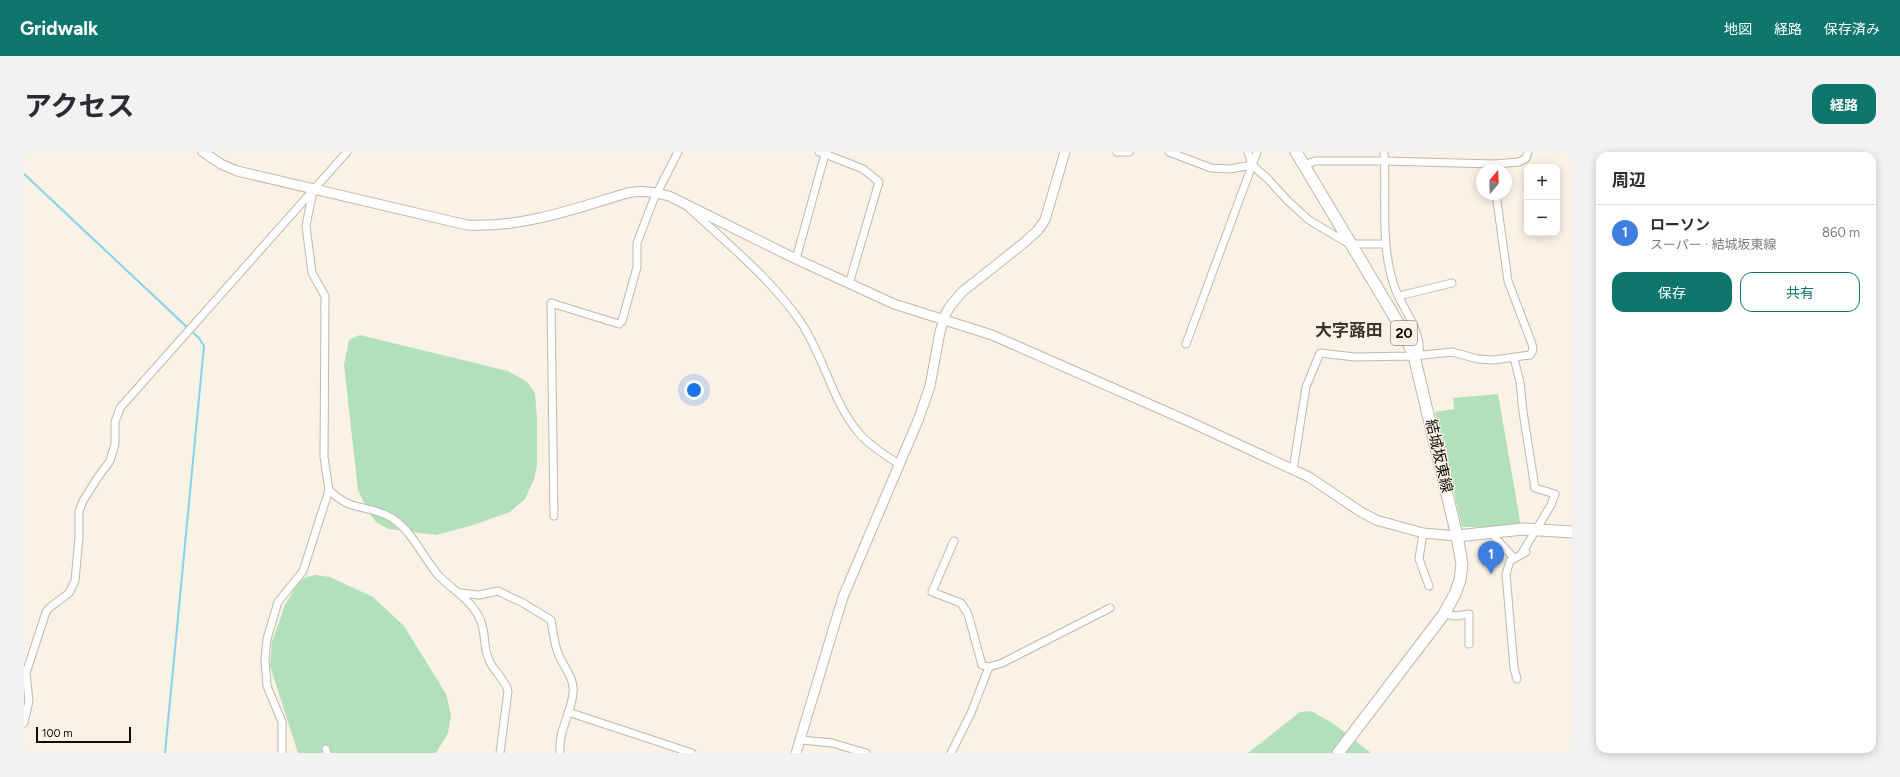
<!DOCTYPE html>
<html lang="ja">
<head>
<meta charset="utf-8">
<style>
	body { margin:0; font-family:Figtree,"Noto Sans JP",sans-serif; background:#f2f2f3; color:#2b2b33 }
	.controls { position:absolute; right:12px; top:12px; display:grid; overflow:hidden; border-radius:8px; box-shadow:0 2px 10px #0003 }
	.controls button { width:36px; height:36px; display:grid; place-items:center; padding:0; border:0; border-bottom:1px solid #e1e1e2; background:#fff; color:#2b2b33; font:20px sans-serif }
	.compass { position:absolute; left:1452px; top:12px; width:36px; height:36px; border-radius:50%; background:#fff; box-shadow:0 2px 10px #0003; rotate:19deg }
	.scale { position:absolute; left:12px; bottom:10px; width:95px; box-sizing:border-box; padding-left:4px; border:2px solid #0f0d09; border-top:0; font-size:11px; line-height:14px; white-space:nowrap; color:#0f0d09; -webkit-text-stroke:3px #f9f2e5; paint-order:stroke }
	.you { position:absolute; left:670px; top:238px; width:14px; height:14px; margin:-10px; border:3px solid #fff; border-radius:50%; background:#1a73e8; box-shadow:0 0 0 6px #1a73e833 }
	.badge { display:grid; place-items:center; width:26px; height:26px; border-radius:50%; background:#0f766e; color:#fff; font-size:13px; font-weight:700 }
	.pin { position:absolute; translate:-50% -33px; filter:drop-shadow(0 1px 2px #0008) }
	.pin::after { content:''; position:absolute; top:21px; width:14px; height:12px; background:inherit; clip-path:polygon(0 0,100% 0,50% 100%) }
	.list { margin:0; padding:0; list-style:none }
	h2 { display:flex; justify-content:space-between; align-items:center; height:52px; margin:0; padding:0 16px; font-size:17px }
	h2 small { font-size:13px; font-weight:400; color:#7c7c81 }
	.list li { display:grid; grid-template-columns:26px 1fr auto; gap:12px; align-items:center; box-sizing:border-box; height:56px; padding:0 16px; border-top:1px solid #e1e1e2 }
	.list b { display:block; font-size:15px; white-space:nowrap }
	.list p { margin:0; font-size:13px; white-space:nowrap; color:#7c7c81 }
	.list em { font-size:13px; font-style:normal; color:#7c7c81 }
	.actions { display:flex; gap:8px; padding:12px 16px }
	.actions a { flex:1; padding:9px 0; border:1px solid #0f766e; border-radius:12px; text-align:center; font-size:14px; color:#0f766e }
	.actions .main { background:#0f766e; color:#fff }
	.map { position:relative; flex:none; width:1548px; height:601px; overflow:hidden; border-radius:12px }
	header { display:flex; align-items:center; gap:24px; box-sizing:border-box; height:56px; padding:0 20px; background:#0f766e; color:#fff }
	header strong { font-size:19px }
	nav { display:flex; gap:22px; margin-inline-start:auto; font-size:14px }
	.intro { display:flex; align-items:center; justify-content:space-between; box-sizing:border-box; height:96px; padding:0 24px }
	h1 { margin:0; font-size:28px }
	.button { padding:10px 18px; border-radius:12px; background:#0f766e; color:#fff; font-size:14px; font-weight:700 }
	main { display:flex; gap:24px; padding:0 24px }
	aside { flex:1; background:#fff; border-radius:12px; box-shadow:0 2px 10px #0003 }
	.map>svg:first-child { display:block }
	.green { fill:#b1e0bb }
	.lines { fill:none; stroke-linecap:round; stroke-linejoin:round }
	.stream { stroke:#85d2ef; stroke-width:2 }
	.street-casing { stroke:#bfb9ac; stroke-width:9 }
	.secondary-casing { stroke:#bfb9ac; stroke-width:11 }
	.primary-casing { stroke:#bfb9ac; stroke-width:13 }
	.street { stroke:#fff; stroke-width:7 }
	.secondary { stroke:#fff; stroke-width:9 }
	.primary { stroke:#fff; stroke-width:11 }
	.labels { text-anchor:middle; stroke-width:3; stroke-linejoin:round; paint-order:stroke }
	.shield { fill:#f9f2e5; stroke:#55524b; stroke-width:1 }
	.shield-label { font-size:14px; font-weight:bold; fill:#0f0d09 }
	.street-label { font-size:15px; fill:#0f0d09; stroke:#f9f2e5 }
	.quarter-label { font-size:17px; font-weight:bold; fill:#3b362b; stroke:#f9f2e5 }
</style>
</head>
<body>
<header>
<strong>Gridwalk</strong>
<nav><a>地図</a><a>経路</a><a>保存済み</a></nav>
</header>
<div class="intro"><h1>アクセス</h1><a class="button">経路</a></div>
<main>
<div class="map">
<svg width="1548" height="601" viewBox="0 0 1548 601">
	<rect width="100%" height="100%" fill="#f9f2e5"/>
	<!-- green -->
	<g class="green">
		<path d="M336,183L484,219L503,230L511,241L513,266V314L510,327L501,347L486,360L446,374L412,383L365,377L353,371L345,361L334,338L320,213L325,188Z"/>
		<path d="M1474,242L1497,374L1454,377L1452,375H1438L1411,260L1430,257L1429,246Z"/>
		<path d="M291,423L306,425L349,445L380,474L422,542L427,563L424,581L412,601H274L246,514L248,490L261,453L272,434L280,426Z"/>
		<path d="M1287,559L1310,572L1347,601H1224L1276,560Z"/>
	</g>
	<g class="lines">
		<!-- stream -->
		<g class="stream">
			<path d="M0,22L164,176"/>
			<path d="M141,601L180,194L175,186L167,179"/>
		</g>
		<defs>
			<g id="street">
				<path d="M1093,0H1105"/>
				<path d="M1145,0L1187,16L1206,17L1228,13"/>
				<path d="M1224,0L1228,13L1244,27L1264,49L1285,68L1320,89L1327,92H1362"/>
				<path d="M1360,0C1363,46 1355,95 1372,139C1381,160 1398,180 1395,203"/>
				<path d="M801,2L839,17L855,30L825,132"/>
				<path d="M1280,13L1291,9H1361L1470,12L1495,10L1502,6L1504,0"/>
				<path d="M665,56C704,92 746,126 776,169C800,204 807,247 834,280C843,291 862,304 875,312"/>
				<path d="M772,107L801,2L795,0"/>
				<path d="M1375,144L1428,131"/>
				<path d="M1162,192L1233,0"/>
				<path d="M1490,206L1496,230L1499,260L1511,336L1531,342L1527,353L1498,401"/>
				<path d="M1269,318L1282,235L1296,201L1331,205L1390,204L1428,200L1454,207L1470,208L1506,203L1509,198L1508,192L1484,129L1472,42"/>
				<path d="M305,338C311,344 319,350 328,353C341,357 355,358 368,366C389,380 398,404 414,423C429,439 449,448 457,470C462,482 459,496 465,508C470,520 481,527 484,539L476,601"/>
				<path d="M530,364L527,151L595,172L598,169L613,115V91L629,49L654,0"/>
				<path d="M1466,380L1490,406"/>
				<path d="M1399,381L1395,407L1405,434"/>
				<path d="M930,389L908,440L937,451L944,462L958,513L965,515L978,511L1086,456"/>
				<path d="M436,441L455,443L474,439L499,451L527,468C529,479 530,491 534,501C539,515 551,526 549,541C547,563 534,578 536,601"/>
				<path d="M1420,462L1432,464L1445,462V492"/>
				<path d="M1493,527L1490,516L1482,422L1486,409L1502,400"/>
				<path d="M544,560L668,601"/>
				<path d="M0,571L5,549L2,521L22,460L25,456L45,441L51,429L55,385V359L59,349L74,325L86,309L91,292V270L96,256L323,0"/>
				<path d="M777,588L808,591L842,601"/>
				<path d="M302,597L303,601"/>
				<path d="M258,601V570L243,534L241,507L243,487L254,450L279,419L305,338L300,305L301,144L288,121L282,74L289,38"/>
				<path d="M927,601L947,561L965,515"/>
			</g>
			<g id="secondary">
				<path d="M179,0L197,12L213,19L443,73C498,76 550,57 603,41C618,38 630,40 645,44L772,107L870,152L968,183L1166,270L1285,325L1337,360L1352,368L1399,381L1433,384"/>
				<path d="M772,601L819,445L895,266L906,234L916,180L922,161L927,153L938,140L1001,90L1014,78L1021,68L1041,0"/>
			</g>
			<g id="primary">
				<path d="M1272,0L1379,179L1390,204L1433,384L1438,412L1436,428L1431,442L1420,462L1314,601"/>
				<path d="M1433,384L1499,377L1548,380"/>
			</g>
		</defs>
		<!-- street casing -->
		<use href="#street" class="street-casing"/>
		<!-- secondary casing -->
		<use href="#secondary" class="secondary-casing"/>
		<!-- primary casing -->
		<use href="#primary" class="primary-casing"/>
		<!-- street -->
		<use href="#street" class="street"/>
		<!-- secondary -->
		<use href="#secondary" class="secondary"/>
		<!-- primary -->
		<use href="#primary" class="primary"/>
	</g>
	<g class="labels">
		<!-- shield labels -->
		<rect class="shield" x="1367" y="169" width="26" height="24" rx="3"/>
		<g class="shield-label">
			<text x="1380" y="186">20</text>
		</g>
		<!-- street labels -->
		<g class="street-label">
			<text transform="translate(1415 304) rotate(77)" y="5">結城坂東線</text>
		</g>
		<!-- quarter labels -->
		<g class="quarter-label">
			<text x="1325" y="184">大字蕗田</text>
		</g>
	</g>
</svg>
<div class="controls">
<button>+</button>
<button>−</button>
</div>
<svg class="compass" viewBox="-18 -18 36 36"><path d="M0-13l5 13h-10z" fill="#e53935"/><path d="M0 13l5-13h-10z" fill="#7c7c81"/></svg>
<div class="scale">100 m</div>
<div class="you"></div>
<div class="pin badge" style="left:1467px;top:422px;background:#3f7fe0">1</div>
</div>
<aside>
<h2>周辺<small></small></h2>
<ul class="list">
<li><span class="badge" style="background:#3f7fe0">1</span><div><b>ローソン</b><p>スーパー · 結城坂東線</p></div><em>860 m</em></li>
</ul>
<div class="actions"><a class="main">保存</a><a>共有</a></div>
</aside>
</main>
</body>
</html>
